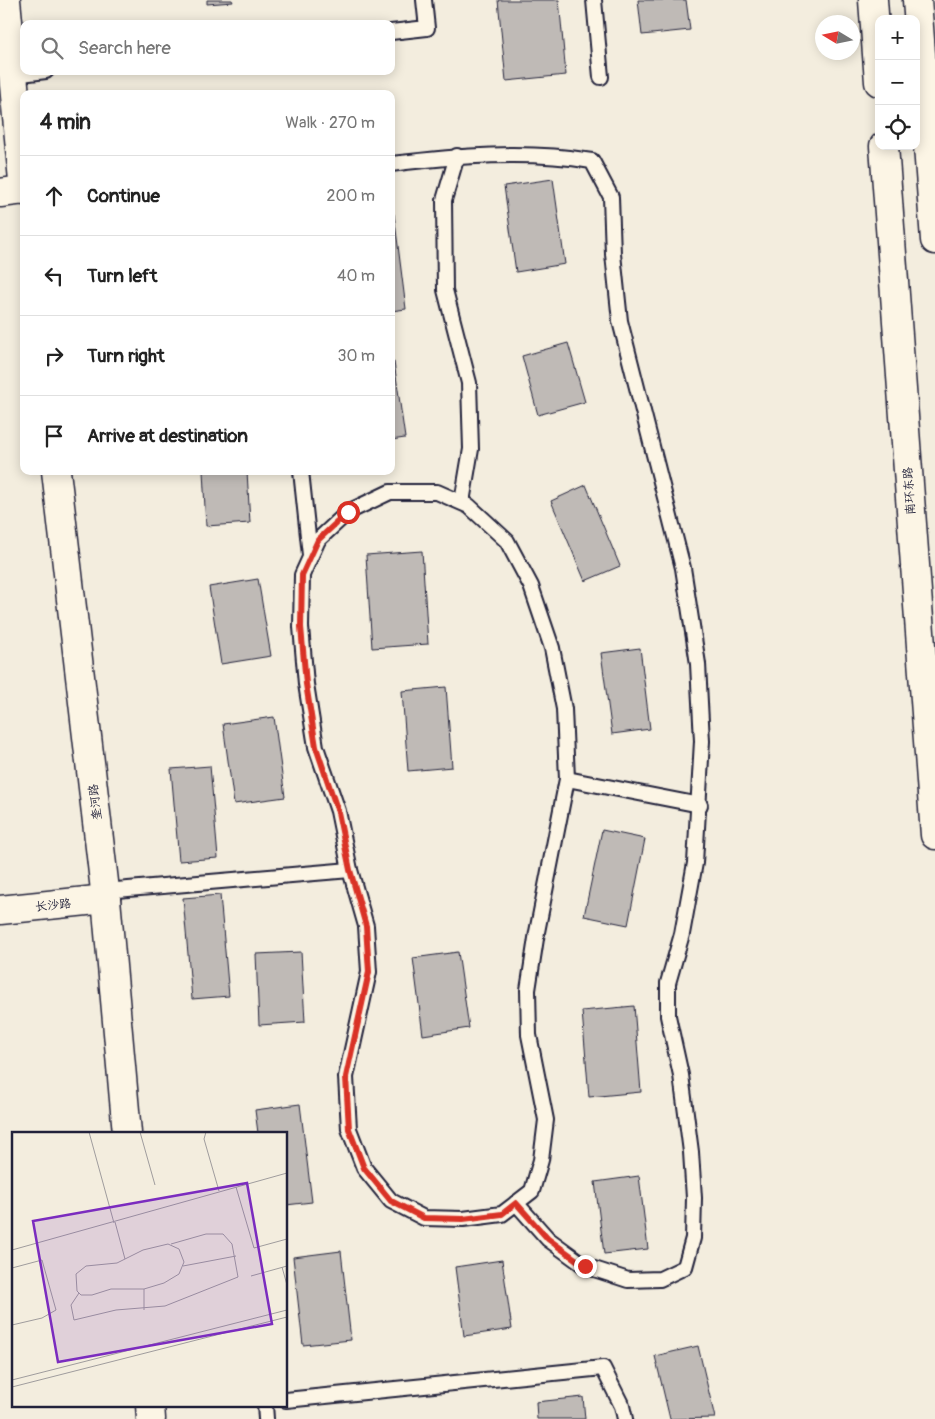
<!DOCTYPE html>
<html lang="en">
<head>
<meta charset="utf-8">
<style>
	body { margin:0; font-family:Pangolin,"LXGW WenKai TC",sans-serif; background:#f6f6f6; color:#222 }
	.controls { position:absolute; right:15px; top:15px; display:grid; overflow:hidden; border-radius:10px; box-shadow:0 2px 12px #0003 }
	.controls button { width:45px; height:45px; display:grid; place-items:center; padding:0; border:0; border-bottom:1px solid #e0e0e0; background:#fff; color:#222; font:25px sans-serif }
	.compass { position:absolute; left:815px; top:15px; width:45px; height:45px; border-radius:50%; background:#fff; box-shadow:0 2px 12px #0003; rotate:280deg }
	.stop { position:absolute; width:15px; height:15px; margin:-11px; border:4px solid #d93025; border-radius:50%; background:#fff }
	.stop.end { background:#d93025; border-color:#fff; box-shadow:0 1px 5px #0008 }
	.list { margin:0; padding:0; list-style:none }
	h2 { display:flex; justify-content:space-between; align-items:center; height:65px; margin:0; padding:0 20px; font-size:21px }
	h2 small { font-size:16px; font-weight:400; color:#767676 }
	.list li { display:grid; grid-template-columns:32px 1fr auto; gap:15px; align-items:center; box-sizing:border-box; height:80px; padding:0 20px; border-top:1px solid #e0e0e0 }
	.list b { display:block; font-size:19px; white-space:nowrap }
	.list em { font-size:16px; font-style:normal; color:#767676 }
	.icon { flex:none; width:28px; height:28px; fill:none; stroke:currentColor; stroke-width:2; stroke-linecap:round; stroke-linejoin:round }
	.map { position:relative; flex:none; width:935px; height:1419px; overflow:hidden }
	.search { position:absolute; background:#fff; box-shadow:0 2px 12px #0003; left:20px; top:20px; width:375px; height:55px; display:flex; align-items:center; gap:12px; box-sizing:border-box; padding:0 18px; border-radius:10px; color:#767676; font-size:19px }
	.panel { position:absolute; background:#fff; box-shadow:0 2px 12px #0003; left:20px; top:90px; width:375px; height:385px; border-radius:10px }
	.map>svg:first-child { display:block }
	.building { fill:#bfbab6; stroke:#22223b }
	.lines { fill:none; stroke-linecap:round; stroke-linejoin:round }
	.service-casing { stroke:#22223b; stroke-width:18 }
	.minor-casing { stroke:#22223b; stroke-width:31 }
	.tertiary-casing { stroke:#22223b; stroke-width:31 }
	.primary-casing { stroke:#22223b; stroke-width:31 }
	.service { stroke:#fcf5e5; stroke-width:14 }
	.minor { stroke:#fcf5e5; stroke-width:28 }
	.tertiary { stroke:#fcf5e5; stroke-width:28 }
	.primary { stroke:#fcf5e5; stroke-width:28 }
	.route { stroke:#d93025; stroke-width:6 }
	.labels { text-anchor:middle; stroke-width:4; stroke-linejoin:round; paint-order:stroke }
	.street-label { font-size:12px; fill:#22223b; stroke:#fcf5e5 }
	.inset-road { fill:none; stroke:#9f9c9d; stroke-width:1 }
	.view { fill:#7b2cbf; fill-opacity:0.15; stroke:#7b2cbf; stroke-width:2.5 }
	.inset-edge { fill:none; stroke:#22223b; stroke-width:2.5 }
</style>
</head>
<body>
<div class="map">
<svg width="935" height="1419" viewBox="0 0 935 1419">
	<rect width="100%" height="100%" fill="#f3edde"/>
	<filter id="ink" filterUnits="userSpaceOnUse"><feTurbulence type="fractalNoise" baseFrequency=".02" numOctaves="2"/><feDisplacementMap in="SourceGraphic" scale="10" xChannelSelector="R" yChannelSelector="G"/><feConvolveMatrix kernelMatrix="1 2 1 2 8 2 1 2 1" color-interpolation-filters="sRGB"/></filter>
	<g filter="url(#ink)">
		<!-- building -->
		<g class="building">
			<path d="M207,0H232L233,2L207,4Z"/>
			<path d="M498,0H559L566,75L506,81Z"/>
			<path d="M638,0H686L690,30L642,35Z"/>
			<path d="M553,179L565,264L516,272L504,186Z"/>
			<path d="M391,214H394L406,309L391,311Z"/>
			<path d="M568,343L585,402L538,415L522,356Z"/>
			<path d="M391,362H394L405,438L391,440Z"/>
			<path d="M203,471H247L250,523L206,526Z"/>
			<path d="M586,485L620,566L585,581L551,501Z"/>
			<path d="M422,551L428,644L372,648L366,555Z"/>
			<path d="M258,579L271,656L221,664L209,587Z"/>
			<path d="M640,648L650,729L612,734L601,653Z"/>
			<path d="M446,687L452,767L408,771L402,691Z"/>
			<path d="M274,717L285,797L234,804L223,724Z"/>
			<path d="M210,766L218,858L179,861L171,769Z"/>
			<path d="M602,830L645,839L628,925L584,916Z"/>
			<path d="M220,895L229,996L192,999L183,898Z"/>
			<path d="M301,952L305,1022L259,1025L256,954Z"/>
			<path d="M458,952L469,1028L423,1035L413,958Z"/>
			<path d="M634,1006L641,1092L589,1097L582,1011Z"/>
			<path d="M300,1104L312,1202L286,1205V1133H258L255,1110Z"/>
			<path d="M639,1176L648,1249L604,1254L595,1182Z"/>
			<path d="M341,1251L351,1340L303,1345L293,1257Z"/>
			<path d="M502,1260L512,1329L464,1336L455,1267Z"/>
			<path d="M698,1346L715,1418L670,1419L655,1356Z"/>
			<path d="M583,1397L585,1419H537L536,1402Z"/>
		</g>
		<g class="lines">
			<defs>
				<g id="service">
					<path d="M594,0L601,77"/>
					<path d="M391,32L427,28L424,0"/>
					<path d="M13,75L46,71"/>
					<path d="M457,156L444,200L445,290L469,383L471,449L462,502"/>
					<path d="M391,164C458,156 525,150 592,161L611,197L613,254L620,321L683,568L698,664L702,741L695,863L682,934L668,983V1016L681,1075L691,1152L694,1198L693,1238L685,1267L660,1279L628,1280L585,1266L548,1239L516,1203"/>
					<path d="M301,471L310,555"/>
					<path d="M390,492H437L469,506L507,541L531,586L552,648L564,709L567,779L537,932L528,990L529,1035L546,1120L541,1160L532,1191L502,1214L463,1219L424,1218L391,1201L364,1168L349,1129L346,1077L369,972L366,926L350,870L338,811L316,747L306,684L301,627L302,575L318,540L348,512Z"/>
					<path d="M567,779L700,805"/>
					<path d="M105,891L350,870"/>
					<path d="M286,1400L603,1368L622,1406L625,1419"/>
					<path d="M265,1405L266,1419"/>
				</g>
				<g id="minor">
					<path d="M0,193L24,190"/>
					<path d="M0,910L106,899"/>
				</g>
				<g id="tertiary">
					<path d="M6,0L24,191"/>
					<path d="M56,471L106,899L127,1133"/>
					<path d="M150,1405L151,1419"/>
				</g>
				<g id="primary">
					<path d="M873,0L879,82"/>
					<path d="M917,0L935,240"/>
					<path d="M884,146L935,835"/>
				</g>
			</defs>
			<!-- service casing -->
			<use href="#service" class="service-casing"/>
			<!-- minor casing -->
			<use href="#minor" class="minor-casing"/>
			<!-- tertiary casing -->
			<use href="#tertiary" class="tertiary-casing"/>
			<!-- primary casing -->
			<use href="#primary" class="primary-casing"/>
			<!-- service -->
			<use href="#service" class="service"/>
			<!-- minor -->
			<use href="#minor" class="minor"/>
			<!-- tertiary -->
			<use href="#tertiary" class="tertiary"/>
			<!-- primary -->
			<use href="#primary" class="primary"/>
		</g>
	</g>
	<g class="lines" filter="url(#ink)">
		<!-- route -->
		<path class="route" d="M348,512L318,540L302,575L301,627L306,684L316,747L338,812L350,870L366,926L369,972L346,1077L349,1129L364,1168L391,1201L424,1218L463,1219L502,1214L516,1203L548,1239L585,1266"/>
	</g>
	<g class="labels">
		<!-- street labels -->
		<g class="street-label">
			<text transform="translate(909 491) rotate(-94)" y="4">南环东路</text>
			<text transform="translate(95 802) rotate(-97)" y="4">奎河路</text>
			<text transform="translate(53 905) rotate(-6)" y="4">长沙路</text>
		</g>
	</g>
	<!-- overview -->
	<g transform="translate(12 1132)">
		<rect width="275" height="275" fill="#f3edde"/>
		<path class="inset-road" d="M77,0L102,91M128,0L143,53M194,0L192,7L207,59M224,55L242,116L275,107M103,90L113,127M156,112L167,117L172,130L167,142L152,151L132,157H99L80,163H69L65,159L64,142L74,134L105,131L131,118ZM0,118L275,41M171,134L224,124M270,135L275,153M0,136L30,128L44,178L30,186L0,193M239,144L275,134M67,161L59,173L62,188L104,178L153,174L226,145L220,112L211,102H194L159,112M132,178V157M0,248L275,178M0,255L275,185"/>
		<path class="view" d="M235,51L260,192L46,230L21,89Z"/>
		<rect width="275" height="275" class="inset-edge"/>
	</g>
</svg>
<div class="controls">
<button>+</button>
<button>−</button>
<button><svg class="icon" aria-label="locate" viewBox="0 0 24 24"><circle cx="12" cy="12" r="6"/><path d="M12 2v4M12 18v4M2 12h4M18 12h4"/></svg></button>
</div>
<svg class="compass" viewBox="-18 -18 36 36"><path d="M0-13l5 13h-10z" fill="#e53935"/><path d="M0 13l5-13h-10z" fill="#767676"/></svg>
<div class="stop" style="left:348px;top:512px"></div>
<div class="stop end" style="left:585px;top:1266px"></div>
<div class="search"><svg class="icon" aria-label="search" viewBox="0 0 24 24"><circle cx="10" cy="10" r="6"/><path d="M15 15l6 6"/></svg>Search here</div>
<section class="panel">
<h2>4 min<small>Walk · 270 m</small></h2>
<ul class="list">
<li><svg class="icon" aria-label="ahead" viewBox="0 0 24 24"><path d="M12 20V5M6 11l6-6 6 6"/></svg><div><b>Continue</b></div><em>200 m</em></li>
<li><svg class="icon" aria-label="left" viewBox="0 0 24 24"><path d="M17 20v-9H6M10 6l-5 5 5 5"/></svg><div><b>Turn left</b></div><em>40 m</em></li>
<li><svg class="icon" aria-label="right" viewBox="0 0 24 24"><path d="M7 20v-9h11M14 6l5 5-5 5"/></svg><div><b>Turn right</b></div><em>30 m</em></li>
<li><svg class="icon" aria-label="arrive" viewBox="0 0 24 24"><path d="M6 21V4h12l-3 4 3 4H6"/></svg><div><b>Arrive at destination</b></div></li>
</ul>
</section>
</div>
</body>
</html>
